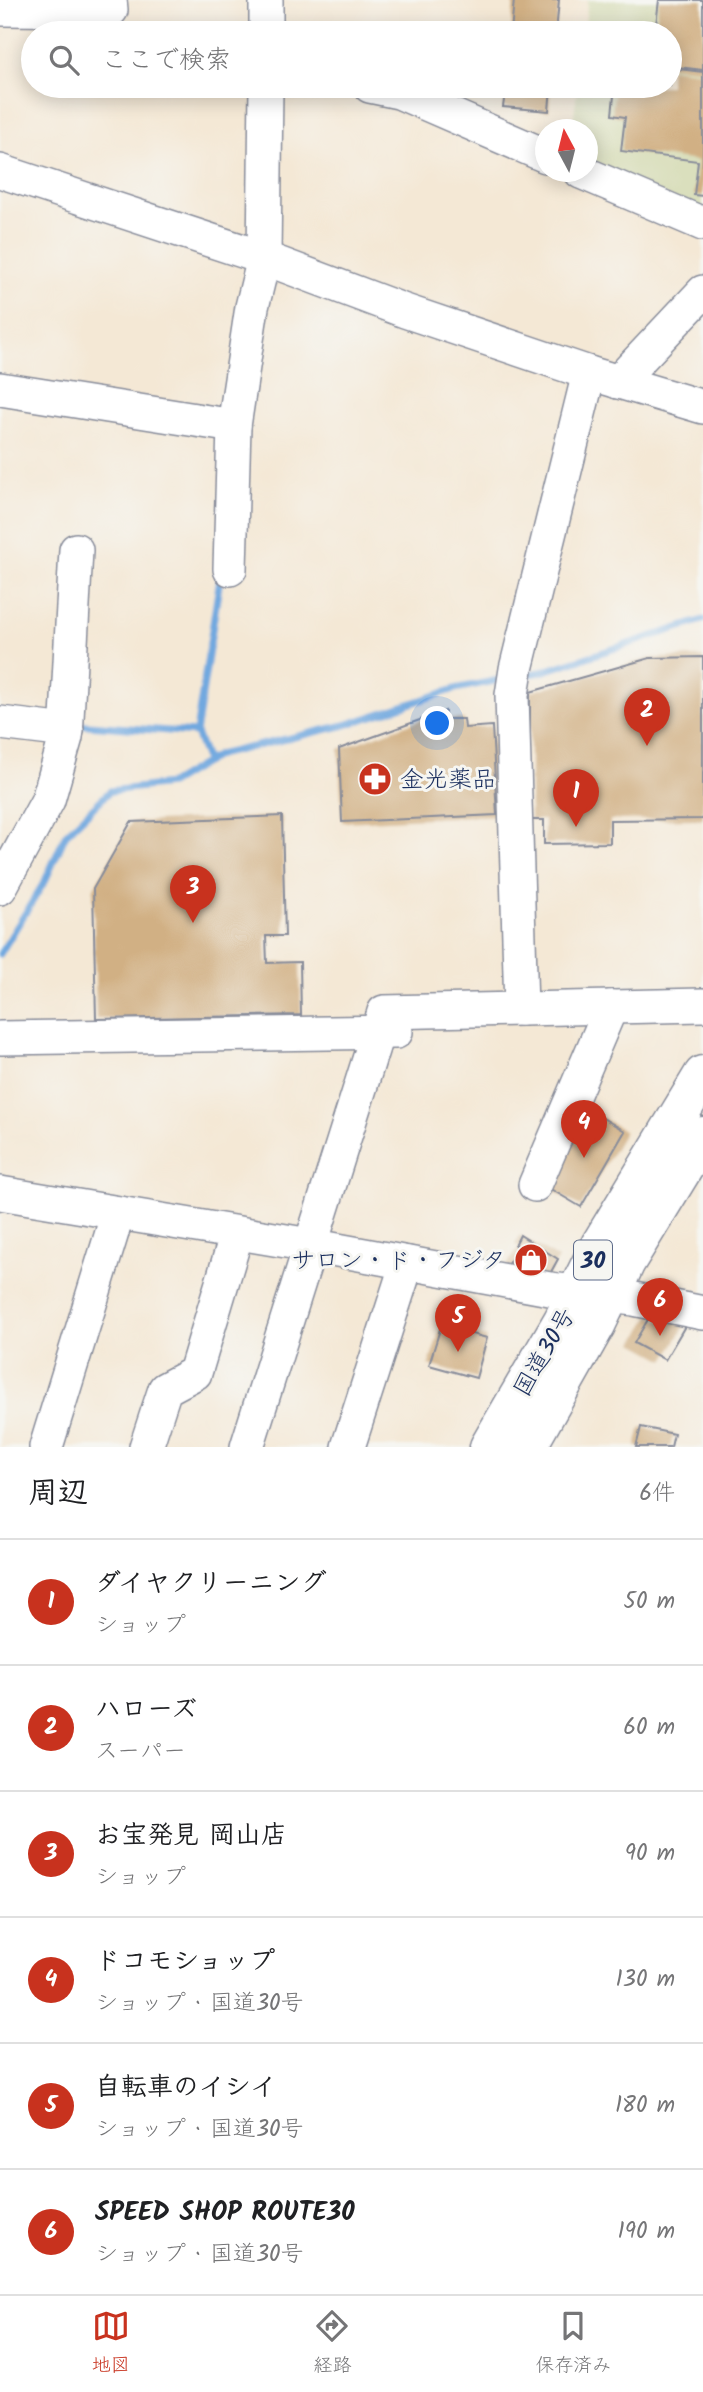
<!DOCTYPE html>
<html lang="ja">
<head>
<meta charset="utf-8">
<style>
	body { margin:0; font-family:Kalam,"Klee One",sans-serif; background:#f2f2f2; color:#202124 }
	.compass { position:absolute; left:535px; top:119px; width:63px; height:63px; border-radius:50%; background:#fff; box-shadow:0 4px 18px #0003; rotate:353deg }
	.you { position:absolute; left:438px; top:724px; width:24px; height:24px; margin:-18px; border:5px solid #fff; border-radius:50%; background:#1a73e8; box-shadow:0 0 0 10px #1a73e833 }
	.badge { display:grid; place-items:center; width:46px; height:46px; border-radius:50%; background:#c8321e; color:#fff; font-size:23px; font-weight:700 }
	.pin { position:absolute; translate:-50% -58px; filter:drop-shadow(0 2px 4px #0008) }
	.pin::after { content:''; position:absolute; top:37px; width:24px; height:21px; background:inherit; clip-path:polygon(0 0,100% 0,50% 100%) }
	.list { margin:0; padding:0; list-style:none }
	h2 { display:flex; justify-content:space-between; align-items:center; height:91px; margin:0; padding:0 28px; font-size:30px }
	h2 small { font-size:23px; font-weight:400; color:#757577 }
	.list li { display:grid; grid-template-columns:46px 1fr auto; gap:21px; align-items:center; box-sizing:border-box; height:126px; padding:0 28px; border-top:2px solid #e0e0e0 }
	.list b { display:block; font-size:26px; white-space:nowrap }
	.list p { margin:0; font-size:23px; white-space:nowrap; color:#757577 }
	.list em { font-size:23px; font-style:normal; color:#757577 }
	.icon { flex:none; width:38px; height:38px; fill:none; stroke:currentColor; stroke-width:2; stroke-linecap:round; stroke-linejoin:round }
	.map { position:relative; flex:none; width:703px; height:1447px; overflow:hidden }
	.search { position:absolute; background:#fff; box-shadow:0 4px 18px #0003; left:21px; right:21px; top:21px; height:77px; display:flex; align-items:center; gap:18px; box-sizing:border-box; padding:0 24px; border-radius:38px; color:#757577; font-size:26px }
	.sheet { height:847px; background:#fff }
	nav { display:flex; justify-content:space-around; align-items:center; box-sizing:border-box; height:98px; border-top:2px solid #e0e0e0; background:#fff; font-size:19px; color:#757577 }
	nav a { display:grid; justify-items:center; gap:4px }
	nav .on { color:#c8321e }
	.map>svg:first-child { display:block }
	.built { fill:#dadfbd }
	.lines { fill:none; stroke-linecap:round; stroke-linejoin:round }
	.stream { stroke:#71a8df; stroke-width:7 }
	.building { fill:#d1b084 }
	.minor-casing { stroke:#888c9a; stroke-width:36 }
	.highway-casing { stroke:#888c9a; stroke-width:41 }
	.minor { stroke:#fff; stroke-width:33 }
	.highway { stroke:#fff; stroke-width:38 }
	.labels { text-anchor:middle; stroke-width:6; stroke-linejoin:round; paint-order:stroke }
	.shield { fill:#f6f6f2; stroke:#5d6b8a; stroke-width:2 }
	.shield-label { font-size:23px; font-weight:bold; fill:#1b2f5e }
	.poi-label { font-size:24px; fill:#1b2f5e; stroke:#f6f6f2; text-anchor:start }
	.street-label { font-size:24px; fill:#1b2f5e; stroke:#f6f6f2 }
</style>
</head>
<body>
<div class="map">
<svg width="703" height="1447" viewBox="0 0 703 1447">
	<rect width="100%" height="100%" fill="#f6f6f2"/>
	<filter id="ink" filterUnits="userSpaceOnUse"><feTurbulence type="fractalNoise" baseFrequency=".0143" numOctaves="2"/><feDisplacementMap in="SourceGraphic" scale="14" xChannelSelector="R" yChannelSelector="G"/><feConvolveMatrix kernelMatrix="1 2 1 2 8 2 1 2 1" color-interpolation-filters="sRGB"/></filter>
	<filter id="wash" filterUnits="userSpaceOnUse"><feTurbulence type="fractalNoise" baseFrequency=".00686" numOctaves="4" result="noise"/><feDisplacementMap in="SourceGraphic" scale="28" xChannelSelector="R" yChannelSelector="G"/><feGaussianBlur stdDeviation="1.57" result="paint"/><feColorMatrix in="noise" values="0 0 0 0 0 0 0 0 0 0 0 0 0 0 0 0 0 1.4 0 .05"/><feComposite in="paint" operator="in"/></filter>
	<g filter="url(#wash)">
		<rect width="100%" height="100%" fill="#f4e8d5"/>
		<!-- built -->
		<path class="built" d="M588,0H703V212L588,160V130H572L578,86H670V33H584Z"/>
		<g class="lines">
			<!-- stream -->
			<g class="stream">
				<path d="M523,675L541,672L703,620"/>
				<path d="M74,724L196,733L207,762"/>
				<path d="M196,733L221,572"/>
				<path d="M0,954L45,881L66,834L110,791L170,784L218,755L345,725L455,689L504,679"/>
			</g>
		</g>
		<g id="blocks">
			<!-- building -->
			<g class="building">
				<path d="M514,0H559L556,33H511Z"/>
				<path d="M659,0H703V70L670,66V33H655Z"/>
				<path d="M670,68L703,72V196L694,195L698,161L621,151L625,117L612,115L615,86H670Z"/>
				<path d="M506,86H551L549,111L503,107Z"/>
				<path d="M703,657V819L610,820V843L544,844V820H530V692L650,658Z"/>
				<path d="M445,711V719H464L465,728L492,726L497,815L342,822L339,749Z"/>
				<path d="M282,816L285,936H266L267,963L300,962L301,1015L96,1019L93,889L131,822Z"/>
				<path d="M587,1109L625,1131L581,1207L542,1184Z"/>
				<path d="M520,1235L558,1259L546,1281L506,1267L519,1246L515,1245Z"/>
				<path d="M664,1313L685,1326L665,1360L634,1343L650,1316L659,1321Z"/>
				<path d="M441,1326L487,1338L476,1378L429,1365Z"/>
				<path d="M641,1427L674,1434L671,1447H636Z"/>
			</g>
		</g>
	</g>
	<g filter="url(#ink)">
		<use href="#blocks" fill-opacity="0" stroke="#888c9a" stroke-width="2"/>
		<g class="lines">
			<defs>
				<g id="minor">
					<path d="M266,0V33"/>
					<path d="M0,9L111,10L110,0"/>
					<path d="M370,86L399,92L546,156"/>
					<path d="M0,171L264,258L405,311L589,373L703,407"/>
					<path d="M581,172L703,224"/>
					<path d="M618,382L703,292"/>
					<path d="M0,389L234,426"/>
					<path d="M230,569L234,426L252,307L264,258L266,86"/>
					<path d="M0,723L67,731"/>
					<path d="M0,888L48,800L66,737L76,550"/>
					<path d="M521,1009L512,695L516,669L589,373"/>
					<path d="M0,1038L396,1032"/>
					<path d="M535,1185L611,1007"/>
					<path d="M0,1193L310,1245L550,1289L634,1299L703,1313"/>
					<path d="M46,1447L118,1213"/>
					<path d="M146,1447L165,1389L195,1373L237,1233"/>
					<path d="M247,1447L384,1012L703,1005"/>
					<path d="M348,1447L407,1263"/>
				</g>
				<g id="highway">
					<path d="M489,1447L563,1320L600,1245L703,1075"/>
					<path d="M527,1447L596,1325L626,1262L703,1136"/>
				</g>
			</defs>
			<!-- minor casing -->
			<use href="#minor" class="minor-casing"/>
			<!-- highway casing -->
			<use href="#highway" class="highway-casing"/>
			<!-- minor -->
			<use href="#minor" class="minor"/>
			<!-- highway -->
			<use href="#highway" class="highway"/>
		</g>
	</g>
	<!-- icons -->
	<defs>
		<symbol id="pharmacy-disc" viewBox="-11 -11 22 22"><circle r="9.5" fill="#c8321e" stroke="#f6f6f2"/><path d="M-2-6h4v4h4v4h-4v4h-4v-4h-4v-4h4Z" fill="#fff"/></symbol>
		<symbol id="shop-disc" viewBox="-11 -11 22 22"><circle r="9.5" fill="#c8321e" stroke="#f6f6f2"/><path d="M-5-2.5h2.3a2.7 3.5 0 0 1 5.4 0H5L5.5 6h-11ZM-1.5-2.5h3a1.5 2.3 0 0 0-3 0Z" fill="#fff"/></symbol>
	</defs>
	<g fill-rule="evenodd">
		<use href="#pharmacy-disc" x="356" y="760" width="38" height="38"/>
		<use href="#shop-disc" x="512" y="1241" width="38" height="38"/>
	</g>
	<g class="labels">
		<!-- shield labels -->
		<rect class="shield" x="574" y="1240.5" width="38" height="39" rx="5"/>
		<g class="shield-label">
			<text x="593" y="1268">30</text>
		</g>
		<!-- poi labels -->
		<g class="poi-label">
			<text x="400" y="787">金光薬品</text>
			<text x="506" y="1268" text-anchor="end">サロン・ド・フジタ</text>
		</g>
		<!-- street labels -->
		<g class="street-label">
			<text transform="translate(544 1352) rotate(-60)" y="8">国道30号</text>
		</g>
	</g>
</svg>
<svg class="compass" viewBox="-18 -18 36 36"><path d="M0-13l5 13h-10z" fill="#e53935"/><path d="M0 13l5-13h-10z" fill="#757577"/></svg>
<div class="you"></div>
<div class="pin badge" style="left:576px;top:827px">1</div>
<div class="pin badge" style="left:647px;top:746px">2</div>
<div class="pin badge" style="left:193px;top:923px">3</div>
<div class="pin badge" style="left:584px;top:1158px">4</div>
<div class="pin badge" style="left:458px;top:1352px">5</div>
<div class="pin badge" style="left:660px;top:1336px">6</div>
<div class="search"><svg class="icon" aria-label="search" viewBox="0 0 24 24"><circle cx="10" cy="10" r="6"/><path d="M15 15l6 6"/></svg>ここで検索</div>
</div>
<section class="sheet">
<h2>周辺<small>6件</small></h2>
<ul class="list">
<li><span class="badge">1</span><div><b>ダイヤクリーニング</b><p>ショップ</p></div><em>50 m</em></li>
<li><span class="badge">2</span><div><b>ハローズ</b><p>スーパー</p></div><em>60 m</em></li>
<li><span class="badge">3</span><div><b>お宝発見 岡山店</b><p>ショップ</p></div><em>90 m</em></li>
<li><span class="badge">4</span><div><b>ドコモショップ</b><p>ショップ · 国道30号</p></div><em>130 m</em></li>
<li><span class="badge">5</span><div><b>自転車のイシイ</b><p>ショップ · 国道30号</p></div><em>180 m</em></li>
<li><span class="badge">6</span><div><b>SPEED SHOP ROUTE30</b><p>ショップ · 国道30号</p></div><em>190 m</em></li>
</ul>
</section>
<nav>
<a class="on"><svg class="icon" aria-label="map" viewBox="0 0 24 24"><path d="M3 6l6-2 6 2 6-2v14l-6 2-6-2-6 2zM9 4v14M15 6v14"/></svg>地図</a>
<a><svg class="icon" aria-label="directions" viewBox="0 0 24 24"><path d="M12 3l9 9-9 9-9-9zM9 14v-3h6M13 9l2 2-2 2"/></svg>経路</a>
<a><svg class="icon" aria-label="saved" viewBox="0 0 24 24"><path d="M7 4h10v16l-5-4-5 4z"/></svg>保存済み</a>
</nav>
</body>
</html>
